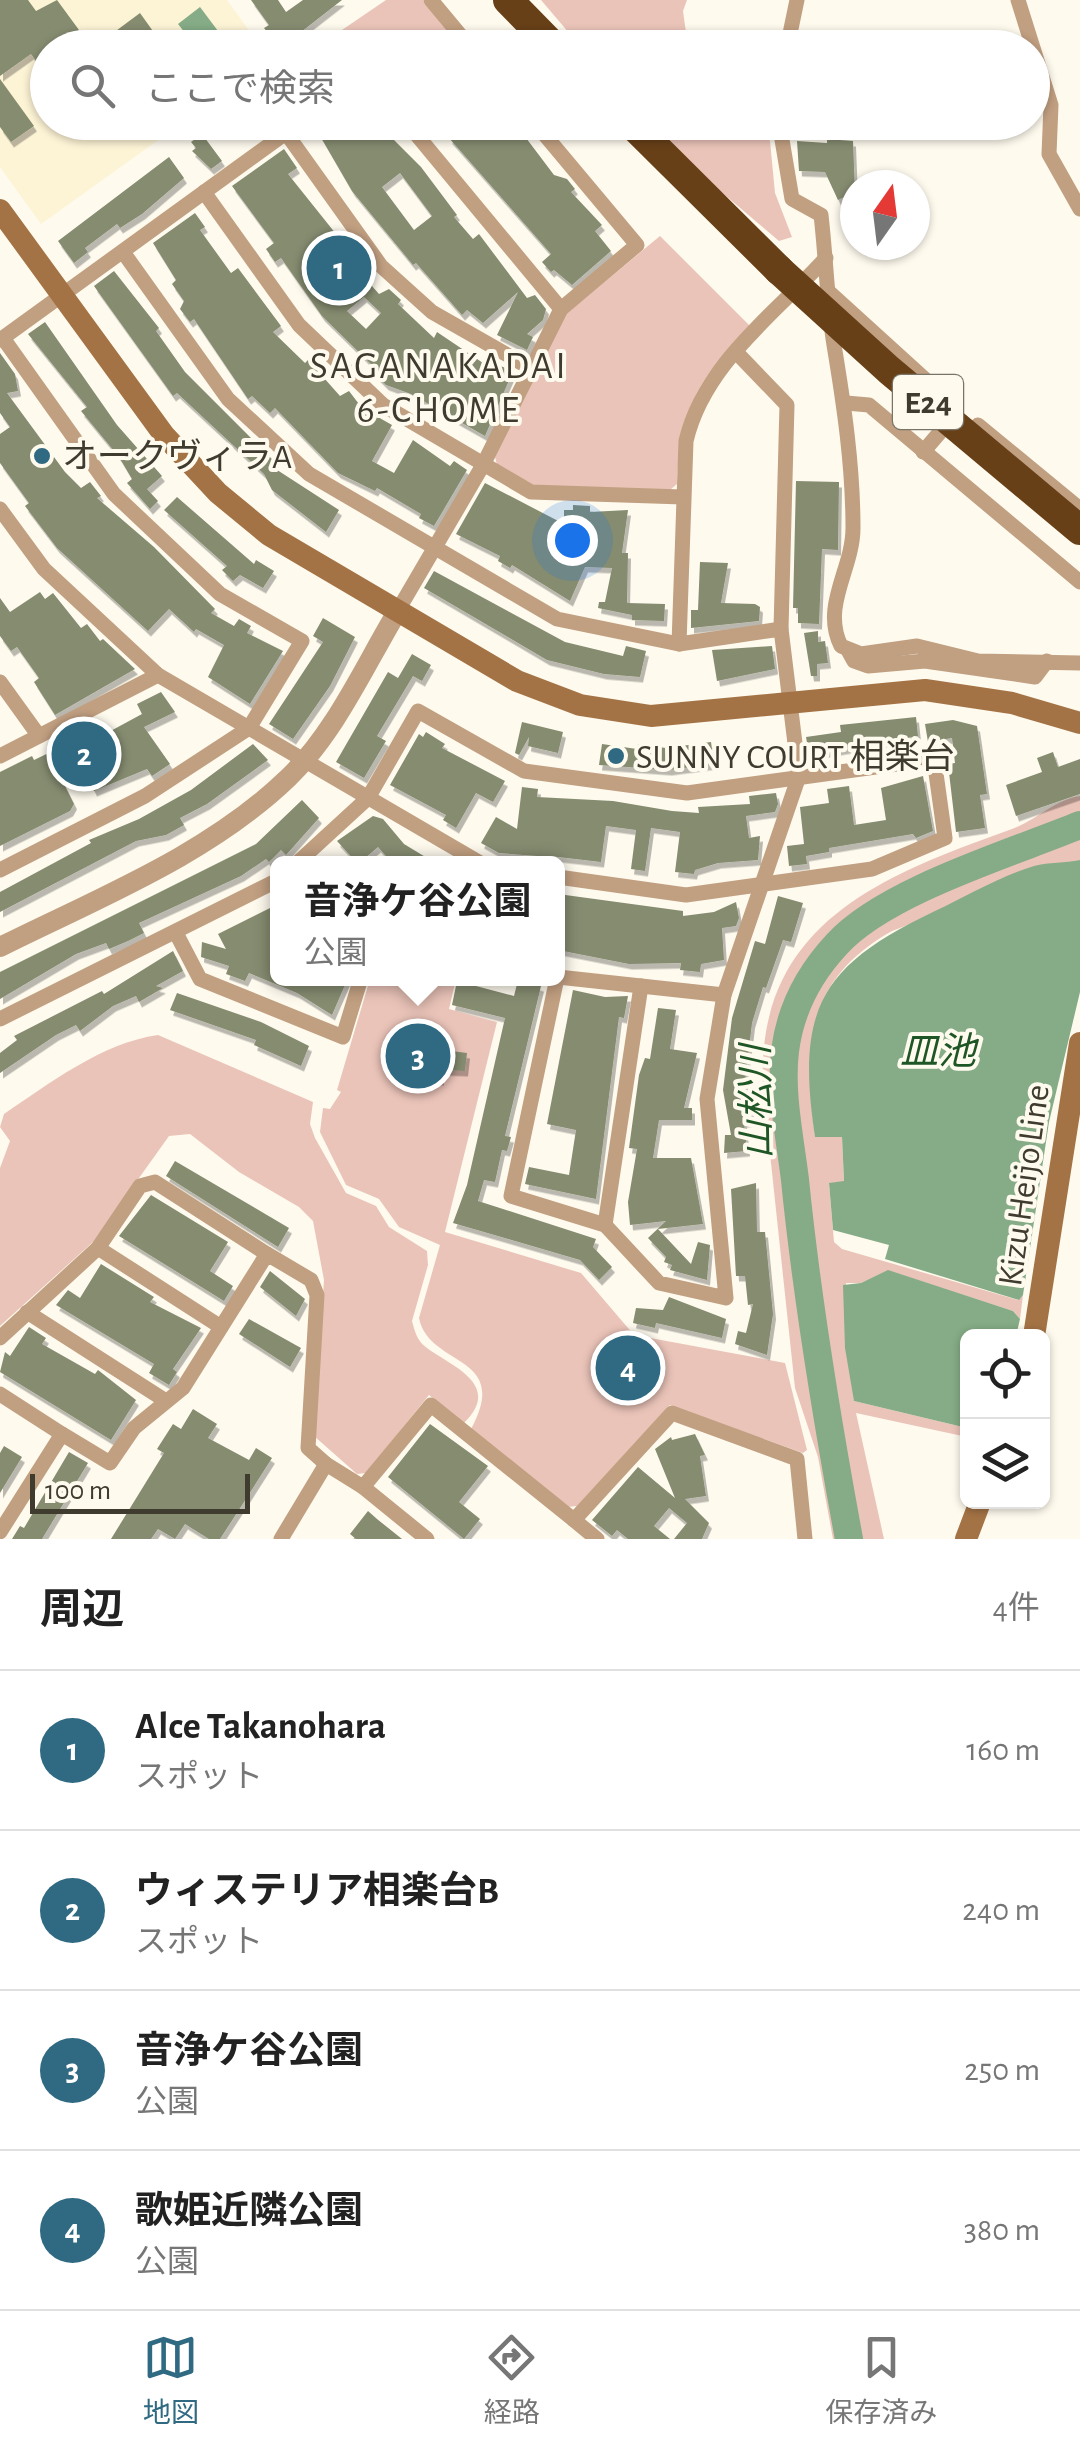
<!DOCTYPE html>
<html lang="ja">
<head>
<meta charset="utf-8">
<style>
	body { margin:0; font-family:"Alegreya Sans","Noto Sans JP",sans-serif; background:#f6f6f6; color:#222 }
	.controls { position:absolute; right:30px; bottom:30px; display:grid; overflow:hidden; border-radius:15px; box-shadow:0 2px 8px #0004 }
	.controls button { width:90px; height:90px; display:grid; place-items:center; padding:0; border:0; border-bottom:2px solid #e0e0e0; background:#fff; color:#222; font:50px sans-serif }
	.compass { position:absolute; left:840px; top:170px; width:90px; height:90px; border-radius:50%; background:#fff; box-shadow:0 2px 8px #0004; rotate:14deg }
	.scale { position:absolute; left:30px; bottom:25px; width:220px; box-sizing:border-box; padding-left:10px; border:5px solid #3f3b2f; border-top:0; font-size:28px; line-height:35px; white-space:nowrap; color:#3f3b2f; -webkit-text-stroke:8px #fefaee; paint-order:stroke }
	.you { position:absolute; left:572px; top:540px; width:35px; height:35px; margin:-25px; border:8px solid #fff; border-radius:50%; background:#1a73e8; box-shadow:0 0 0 15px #1a73e833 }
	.badge { display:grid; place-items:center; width:65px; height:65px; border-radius:50%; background:#2f6a82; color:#fff; font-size:32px; font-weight:700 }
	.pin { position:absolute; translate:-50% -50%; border:5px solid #fff; box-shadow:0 2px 10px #0006 }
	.popup { position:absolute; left:270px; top:856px; width:295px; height:130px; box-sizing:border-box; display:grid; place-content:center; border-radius:15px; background:#fff; filter:drop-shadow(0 2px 8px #0005); font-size:32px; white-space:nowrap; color:#767676 }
	.popup b { font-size:38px; color:#222 }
	.popup::after { content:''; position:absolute; left:50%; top:100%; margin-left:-20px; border:20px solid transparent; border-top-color:#fff }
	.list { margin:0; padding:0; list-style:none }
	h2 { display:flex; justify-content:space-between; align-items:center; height:130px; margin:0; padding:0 40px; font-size:42px }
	h2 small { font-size:32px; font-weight:400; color:#767676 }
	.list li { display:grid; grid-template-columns:65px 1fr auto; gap:30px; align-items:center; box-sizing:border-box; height:160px; padding:0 40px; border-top:2px solid #e0e0e0 }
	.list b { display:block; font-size:38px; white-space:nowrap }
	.list p { margin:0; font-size:32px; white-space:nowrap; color:#767676 }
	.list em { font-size:32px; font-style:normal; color:#767676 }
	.icon { flex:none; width:55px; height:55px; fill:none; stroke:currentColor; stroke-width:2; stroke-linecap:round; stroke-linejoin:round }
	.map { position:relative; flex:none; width:1080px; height:1539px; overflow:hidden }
	.search { position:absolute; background:#fff; box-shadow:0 2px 8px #0004; left:30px; right:30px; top:30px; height:110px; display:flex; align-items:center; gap:25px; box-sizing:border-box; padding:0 35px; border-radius:55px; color:#767676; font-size:38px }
	.sheet { height:770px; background:#fff }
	nav { display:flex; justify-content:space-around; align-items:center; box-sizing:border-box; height:140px; border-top:2px solid #e0e0e0; background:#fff; font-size:28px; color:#767676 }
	nav a { display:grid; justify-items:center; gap:5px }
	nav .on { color:#2f6a82 }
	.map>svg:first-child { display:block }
	.built { fill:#fdf3d5 }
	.green { fill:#ebc4b9 }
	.water { fill:#85ac86 }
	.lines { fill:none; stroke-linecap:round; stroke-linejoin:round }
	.river { stroke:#85ac86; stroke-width:28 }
	.building { fill:#858c70; fill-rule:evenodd; filter:url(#shadow) }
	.minor { stroke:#c19f81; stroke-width:15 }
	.tertiary { stroke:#c19f81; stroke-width:20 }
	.secondary { stroke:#a47345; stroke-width:22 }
	.motorway { stroke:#684018; stroke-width:30 }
	.motorway-bridge { stroke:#684018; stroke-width:30 }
	.poi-dot { fill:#2f6a82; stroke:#fefaee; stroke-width:4 }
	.labels { text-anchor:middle; stroke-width:8; stroke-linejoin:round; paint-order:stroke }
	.shield { fill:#fefaee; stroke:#787468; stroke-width:2.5 }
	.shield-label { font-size:32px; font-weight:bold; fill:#3f3b2f }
	.poi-label { font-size:35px; fill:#3f3b2f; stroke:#fefaee; text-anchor:start }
	.street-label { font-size:35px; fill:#3f3b2f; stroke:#fefaee }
	.neighbourhood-label { font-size:38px; letter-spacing:2.5px; fill:#3f3b2f; stroke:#fefaee }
	.water-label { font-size:38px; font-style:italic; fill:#1e5625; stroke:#fefaee }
</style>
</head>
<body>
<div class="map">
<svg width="1080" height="1539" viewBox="0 0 1080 1539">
	<defs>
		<filter id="shadow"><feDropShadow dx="3" dy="5.5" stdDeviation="0" flood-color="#0004"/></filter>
	</defs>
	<rect width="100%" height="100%" fill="#fefaee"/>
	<!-- built -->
	<path class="built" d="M0,0H227L261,47L48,48V122L182,123L41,224L0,167Z"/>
	<!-- green -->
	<g class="green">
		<path d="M386,0H423L462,47H355L342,30Z"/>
		<path d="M541,0H687L683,11L688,47H581Z"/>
		<path d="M649,123H755L770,141L775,193L792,237L779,241L672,150Z"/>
		<path d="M660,236L750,326C697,381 681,406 677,484L670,490L532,486L497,465L495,457L566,314Z"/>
		<path d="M1080,796V813L1073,817C942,874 772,910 777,1086L812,1385L843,1539H833L818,1457L795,1388L763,1088C755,924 881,876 1012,829C1037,820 1054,800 1080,796Z"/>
		<path d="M1080,833V860L892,931C805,980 803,1047 815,1136H842L844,1182L829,1184L834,1242L842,1249L1018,1300L1023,1295L1020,1319L1013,1311L888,1271L861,1283H846L854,1401L967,1428V1437L856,1413L884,1539H857L828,1384L793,1087C789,918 954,886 1080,833Z"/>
		<path d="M370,979H456L449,1009L497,1022L445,1232L581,1273L634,1335L785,1363L807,1450L803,1453L670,1405L577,1506L567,1507L471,1429C512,1353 429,1368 419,1318L440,1245L399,1227L379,1199L346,1185L320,1132L323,1108L330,1109L341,1092L337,1090Z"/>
		<path d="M158,1035L313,1102L310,1124L315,1138L346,1193L376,1206L389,1227L427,1251L428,1265L412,1321C415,1332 417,1341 427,1348C449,1365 504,1384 464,1423L429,1395L366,1473L357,1474L314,1436L324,1280L313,1221L299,1207L239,1172L190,1134L169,1136L94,1241L0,1326V1168L10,1141L0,1127L4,1114C50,1083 102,1043 158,1035Z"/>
	</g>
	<!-- water -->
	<g class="water">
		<path d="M200,7L230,47H196L178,24Z"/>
		<path d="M1080,860V992L1049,1122L1023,1295L1019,1300L885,1259L889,1245L833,1230L829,1183L844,1181L842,1137H815C796,1010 819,966 935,911C967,896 1000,876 1034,866C1049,862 1065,863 1080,860Z"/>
		<path d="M888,1270L1013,1311L1020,1319L1016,1336H968L967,1428L854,1401L845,1348L843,1285L861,1283Z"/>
	</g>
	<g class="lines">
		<!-- river -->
		<path class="river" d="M849,1539C827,1420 807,1300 795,1180C790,1138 780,1093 785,1051C790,1011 809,974 837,944C885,891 1012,853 1080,825"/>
	</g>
	<!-- building -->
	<g class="building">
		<path d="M0,0H28L36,11L57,0L79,30L48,48V77L31,54L0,76Z"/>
		<path d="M251,0H278L286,12L303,0H342L283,46L275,34L271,37L264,28L269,25Z"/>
		<path d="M140,13L165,48H93Z"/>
		<path d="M0,79L34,126L11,142L0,127Z"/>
		<path d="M312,122H330L344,133L357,122H391L383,129L421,167L457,215L454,217L473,239L479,234L527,298L535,295L546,309L543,320L527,334L533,337L527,350L497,335L518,292L483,323L467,310L462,315L416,263L413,265L352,191ZM400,173L432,216L414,230L382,187Z"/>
		<path d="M467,122H514L554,175L567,179L575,189L571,192L602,225L595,231L611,251L572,285L554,270L551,272L542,262L551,254L449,138Z"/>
		<path d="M202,134L222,161L211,169L192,151L196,148L191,142Z"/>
		<path d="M827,139L853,141L855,192L838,200L825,172L799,171L797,141L827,143Z"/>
		<path d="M284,149L297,168L288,174L340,239L333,244L359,282L364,277L379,294L389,289L401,300L398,304L434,338L437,332L483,363L485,360L513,371L485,436L411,394L386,385L372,371L375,368L322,316L281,258L275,262L266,249L274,243L232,186ZM364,297L381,313L366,329L347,311Z"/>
		<path d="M169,157L184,178L142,214L120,228L117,224L85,248L88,252L74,263L58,241Z"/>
		<path d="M195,213L205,227L200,230L231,273L238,268L281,326L273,332L305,363L308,360L340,396L349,391L362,408L392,425L372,461L394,473L413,440L450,466L454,461L467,470L434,526L419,518L421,514L377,488L375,491L338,473L275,408L270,413L252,396L248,399L194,319L190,322L180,309L184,301L172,284L176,280L153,243Z"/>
		<path d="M114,271L159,328L156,331L185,372L275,462L271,466L339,510L326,532L272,490L264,474L177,393L173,396L94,286Z"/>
		<path d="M45,322L117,425L162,476L147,489L158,501L150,509L127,483L132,479L119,457L81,411L87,407L28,334Z"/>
		<path d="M0,353L15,374L18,391L7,393L65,472L81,488L90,482L101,496L97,498L154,547L215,609L211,613L234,626L239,619L251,626L247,633L283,651L250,704L208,677L224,645L196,629L194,632L169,609L148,631L57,548L25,506L29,503L0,463V434L10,427L0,413Z"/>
		<path d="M796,481L839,482L838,550L822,549L819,624L798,623V608H793Z"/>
		<path d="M485,483L564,524V510H573V505L590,506V512L628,510L622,553H628L627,603L665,604L664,621L632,620V615L598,608L599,602H605L612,568L585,567L570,601L512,565L510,568L498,561L500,556L456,534Z"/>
		<path d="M177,497L254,564L256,560L274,571L263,588L240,575L233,581L222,570L227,566L164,510Z"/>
		<path d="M700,562L728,563L721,603L755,604L760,607L759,621L691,628V610H698Z"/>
		<path d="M434,571L565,642L623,656L626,646L646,651L640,677L604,674L547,660L424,588Z"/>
		<path d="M40,592L45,599L53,593L81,628L87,624L100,641L103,639L135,669L55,715L34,682L39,678L17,647L11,651L0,636V598L10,612Z"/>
		<path d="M323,618L355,637L330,686L293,739L269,724L323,642L313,636Z"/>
		<path d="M818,631V642L825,641L828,663L817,664V676H811L804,633Z"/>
		<path d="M772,646L775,669L717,681L712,650Z"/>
		<path d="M412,654L431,665L422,681L413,676L377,736L386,741L364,778L336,762L388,672L398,678Z"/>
		<path d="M161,692L175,712L144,727L170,764L152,776L147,769L94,791L83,768L61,778L74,804L70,811L0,846V772L32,756L34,760L59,748L62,754L94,740L142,714L137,704Z"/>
		<path d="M916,717L918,736L809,755L806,737L841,732L840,725Z"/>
		<path d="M953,720L977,726L987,794L980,795L985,828L956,832L948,764L955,763L952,738L928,742L925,724Z"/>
		<path d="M522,722L563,732L558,753L528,746L529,737L519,755L515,753Z"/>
		<path d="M426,732L445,744L442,748L505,781L493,802L476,793L456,828L443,820L446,815L390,785L419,734L423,737Z"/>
		<path d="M711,742L714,764L669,770L599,765L602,744L637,749L638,744L666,748Z"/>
		<path d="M253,744L268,760L207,804L180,818L184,825L166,835L136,841L0,912V892L91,843L89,840L139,819L191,790Z"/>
		<path d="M1053,752L1058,767L1080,759V794L1016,816L1006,785L1042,772L1037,758Z"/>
		<path d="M923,776L933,831L916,838L913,834L829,848V852L806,856L807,864L789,866L787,846L804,844L800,807L829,803L827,789L849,786L854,825L886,820L881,788Z"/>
		<path d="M522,787L538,789L537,797L613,801L672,811L699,813L698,807L750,804L749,796L776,793L778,804L775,812L746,816L749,838L760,836L758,860L718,863L695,870L694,874L675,872L680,832L651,828L645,871L631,869L636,830L606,826L601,862L550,856L549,864H536L537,856L499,853L481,843L496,817L517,829Z"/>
		<path d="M302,800L319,818L286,855L281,850L269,862L266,859L241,876L139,923L144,933L128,941L109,949L106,943L76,954L0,999V972L256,844Z"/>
		<path d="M373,816L383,819L404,844L437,864H393L378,847L358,864L337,841Z"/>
		<path d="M558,894L683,911V916L714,912L736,902L739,918L736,926L722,928L724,960L701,964L700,972L680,970L681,963L629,964L558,950Z"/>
		<path d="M778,896L803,903L791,942L783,940L766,988L763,987L752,1023L743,1099H750L752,1121L744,1122L747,1151L724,1153L725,1135H731L723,1090L732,1018L755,941L765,944Z"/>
		<path d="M274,906L278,914V978H308L322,984L324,978H348L332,1015L297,993L249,973L245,981L226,974L229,966L201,957L202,942L226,949L218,934Z"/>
		<path d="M173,951L183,971L156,986L163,988L139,1002L136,996L113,1006L80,1031L76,1025L56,1035L0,1073V1053L17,1040L14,1036L102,991L104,994Z"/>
		<path d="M518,980L541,986L505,1136L511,1137L507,1151L502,1150L495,1182L484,1180L478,1201L596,1239L593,1247L612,1267L599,1280L580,1260L453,1223L467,1185L505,1018L452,1005L457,981L514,996Z"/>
		<path d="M573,990L605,997L628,996L624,1018L619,1017L596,1199L525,1184L529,1167L569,1175L576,1130L547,1124Z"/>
		<path d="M177,993L261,1022L309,1046L301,1066L254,1045L256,1040L170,1010Z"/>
		<path d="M658,1008L676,1010L670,1049L697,1053L684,1108H692V1120H659L653,1158H691L703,1224L658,1229L691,1264L698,1242L710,1245L707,1280L670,1270L672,1265L664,1262L666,1257L648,1238L666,1221L630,1225L628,1202L637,1149L629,1148L639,1075L645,1058L650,1059Z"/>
		<path d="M420,1047L467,1053L465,1071L441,1070V1080L418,1078Z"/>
		<path d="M175,1161L289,1228L278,1247L166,1176Z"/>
		<path d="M756,1183L757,1232H765L773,1314L767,1355L735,1344L738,1331L746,1333L753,1304L748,1305L745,1276H736L731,1189Z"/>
		<path d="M151,1195L228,1242L210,1271L233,1286L224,1301L119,1236Z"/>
		<path d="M101,1264L154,1297L150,1302L201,1328L173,1369L177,1372L169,1385L149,1373L154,1364L56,1305L68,1290L80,1298Z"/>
		<path d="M270,1271L305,1299L296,1316L260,1287Z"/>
		<path d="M669,1297L726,1319L722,1338L656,1323L655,1328L633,1323L636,1308L663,1310Z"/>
		<path d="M249,1319L301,1348L290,1367L239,1334Z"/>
		<path d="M29,1327L46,1338L42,1344L95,1374L98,1370L136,1400L111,1440L0,1372L5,1352L10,1356Z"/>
		<path d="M193,1409L217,1424L208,1438L249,1460L256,1448L272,1458L244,1502L220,1539H209L185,1524L175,1539L158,1529L151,1539H111L164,1453L157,1449L173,1424L181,1429Z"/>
		<path d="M430,1424L488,1466L459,1502L480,1519L464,1539L388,1477Z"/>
		<path d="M695,1434L705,1455L700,1456L706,1496L685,1499L709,1523L702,1539H674L687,1523L669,1508L654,1526L670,1539H628L617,1530L612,1536L592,1520L638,1467L675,1498L655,1449L671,1437L672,1440Z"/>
		<path d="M4,1446L22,1457L0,1493V1453Z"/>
		<path d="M69,1452L88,1463L42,1539H12L20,1526L24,1528Z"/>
		<path d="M368,1511L377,1519L402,1539H356L350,1534Z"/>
	</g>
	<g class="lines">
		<!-- minor -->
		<g class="minor">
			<path d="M431,0L471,48"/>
			<path d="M1018,0L1051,105L1049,154L1080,209"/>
			<path d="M787,48L797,0"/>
			<path d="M406,122L561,309"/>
			<path d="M779,122L792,199L821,215C826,258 827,302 834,345C844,405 853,466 853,528C853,569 821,606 841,646L861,654L917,646L978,661L1080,663"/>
			<path d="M286,133L381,266L432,312L532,369"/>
			<path d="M204,192L299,325L383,405L531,492L683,497"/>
			<path d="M123,252L228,399L309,474L557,619L679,644"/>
			<path d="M829,292L949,401"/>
			<path d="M0,340L301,122"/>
			<path d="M736,352L787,405L781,629"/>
			<path d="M846,403L869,405L1080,582"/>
			<path d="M978,425L1080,509"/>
			<path d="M923,452L953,417"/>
			<path d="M0,509L44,569L158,675L482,864"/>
			<path d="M397,612L483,465L561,309L637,245L534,122"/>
			<path d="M849,652L854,661L868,666L925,661L1035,677L1047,661"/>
			<path d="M0,682L39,736"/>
			<path d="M0,756L158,675"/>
			<path d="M296,864L368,798L418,711L524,771L687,793L934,759L945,838L872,869L686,895L558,877"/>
			<path d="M0,870L145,796L249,728L302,641L220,594L114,494L3,338"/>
			<path d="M176,933L200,979L343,1037L361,978"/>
			<path d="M558,977L724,995"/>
			<path d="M557,978L511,1196L605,1225L659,1283L726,1298L707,1099L724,995L799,776L781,629L679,644L686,441C704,364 774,315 826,258"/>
			<path d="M0,1019L278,880"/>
			<path d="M605,1225L641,986"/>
			<path d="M98,1248L221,1327"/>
			<path d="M27,1312L166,1401"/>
			<path d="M0,1338L98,1248L140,1186L155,1182L267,1254"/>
			<path d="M0,1394L62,1434"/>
			<path d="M363,1487L427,1539"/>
			<path d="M574,1520L597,1539"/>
			<path d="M0,1532L62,1434L110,1463L134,1428L183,1388L267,1254L311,1280L317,1295L308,1448L326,1464"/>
			<path d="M281,1539L326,1464L363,1487L431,1405L574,1520L672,1413L797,1459L805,1539"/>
		</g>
		<!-- tertiary -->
		<path class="tertiary" d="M0,947C98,898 208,855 288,778C335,733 364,667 397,612"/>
		<!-- secondary -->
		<g class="secondary">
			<path d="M0,210L164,435L218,493L269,535L517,681L580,705L651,716L925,690L1012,703L1080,723"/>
			<path d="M1034,1336L1080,1043"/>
			<path d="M966,1539L980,1502"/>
		</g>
		<!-- motorway -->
		<g class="motorway">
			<path d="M508,0L555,48"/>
			<path d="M630,122L779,270"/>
		</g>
		<!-- motorway-bridge -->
		<path class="motorway-bridge" d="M779,270L889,370L1080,530"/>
	</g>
	<!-- markers -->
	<g class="poi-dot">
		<circle cx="42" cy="456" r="10"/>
		<circle cx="616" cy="756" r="10"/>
	</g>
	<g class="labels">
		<!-- shield labels -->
		<rect class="shield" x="893" y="375" width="70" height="54" rx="8"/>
		<g class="shield-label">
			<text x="928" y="413">E24</text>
		</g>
		<!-- poi labels -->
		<g class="poi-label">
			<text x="62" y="468">オークヴィラA</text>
			<text x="636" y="768">SUNNY COURT 相楽台</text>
		</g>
		<!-- street labels -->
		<g class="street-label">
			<text transform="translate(1023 1185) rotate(-82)" y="12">Kizu Heijo Line</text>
		</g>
		<!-- neighbourhood labels -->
		<g class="neighbourhood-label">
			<text x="439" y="378">SAGANAKADAI<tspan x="439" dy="44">6-CHOME</tspan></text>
		</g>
		<!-- water labels -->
		<g class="water-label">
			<text x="938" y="1064">皿池</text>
			<text transform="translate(756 1102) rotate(-91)" y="13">山松川</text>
		</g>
	</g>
</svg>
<div class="controls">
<button><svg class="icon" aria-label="locate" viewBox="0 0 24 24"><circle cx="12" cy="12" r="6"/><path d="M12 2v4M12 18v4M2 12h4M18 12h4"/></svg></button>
<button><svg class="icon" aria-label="layers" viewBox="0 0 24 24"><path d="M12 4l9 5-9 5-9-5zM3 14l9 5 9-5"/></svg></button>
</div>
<svg class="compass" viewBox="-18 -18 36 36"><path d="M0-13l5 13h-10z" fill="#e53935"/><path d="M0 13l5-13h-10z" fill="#767676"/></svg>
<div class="scale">100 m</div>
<div class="you"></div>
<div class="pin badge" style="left:339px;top:268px">1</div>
<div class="pin badge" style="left:84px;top:754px">2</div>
<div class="pin badge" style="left:418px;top:1056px">3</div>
<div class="popup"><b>音浄ケ谷公園</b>公園</div>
<div class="pin badge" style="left:628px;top:1368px">4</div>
<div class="search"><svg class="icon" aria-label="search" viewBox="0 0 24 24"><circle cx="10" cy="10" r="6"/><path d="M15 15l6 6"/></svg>ここで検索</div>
</div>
<section class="sheet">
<h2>周辺<small>4件</small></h2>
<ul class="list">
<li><span class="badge">1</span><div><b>Alce Takanohara</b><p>スポット</p></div><em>160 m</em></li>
<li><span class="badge">2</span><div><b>ウィステリア相楽台B</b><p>スポット</p></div><em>240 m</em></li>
<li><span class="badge">3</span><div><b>音浄ケ谷公園</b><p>公園</p></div><em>250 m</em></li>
<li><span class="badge">4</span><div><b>歌姫近隣公園</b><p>公園</p></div><em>380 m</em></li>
</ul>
</section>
<nav>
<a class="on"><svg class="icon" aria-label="map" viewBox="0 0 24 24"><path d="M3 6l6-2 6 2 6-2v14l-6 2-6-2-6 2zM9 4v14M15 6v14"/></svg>地図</a>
<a><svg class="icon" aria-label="directions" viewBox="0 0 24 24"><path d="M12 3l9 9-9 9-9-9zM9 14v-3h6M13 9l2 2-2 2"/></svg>経路</a>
<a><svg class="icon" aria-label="saved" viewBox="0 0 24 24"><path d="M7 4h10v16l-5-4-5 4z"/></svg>保存済み</a>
</nav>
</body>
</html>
